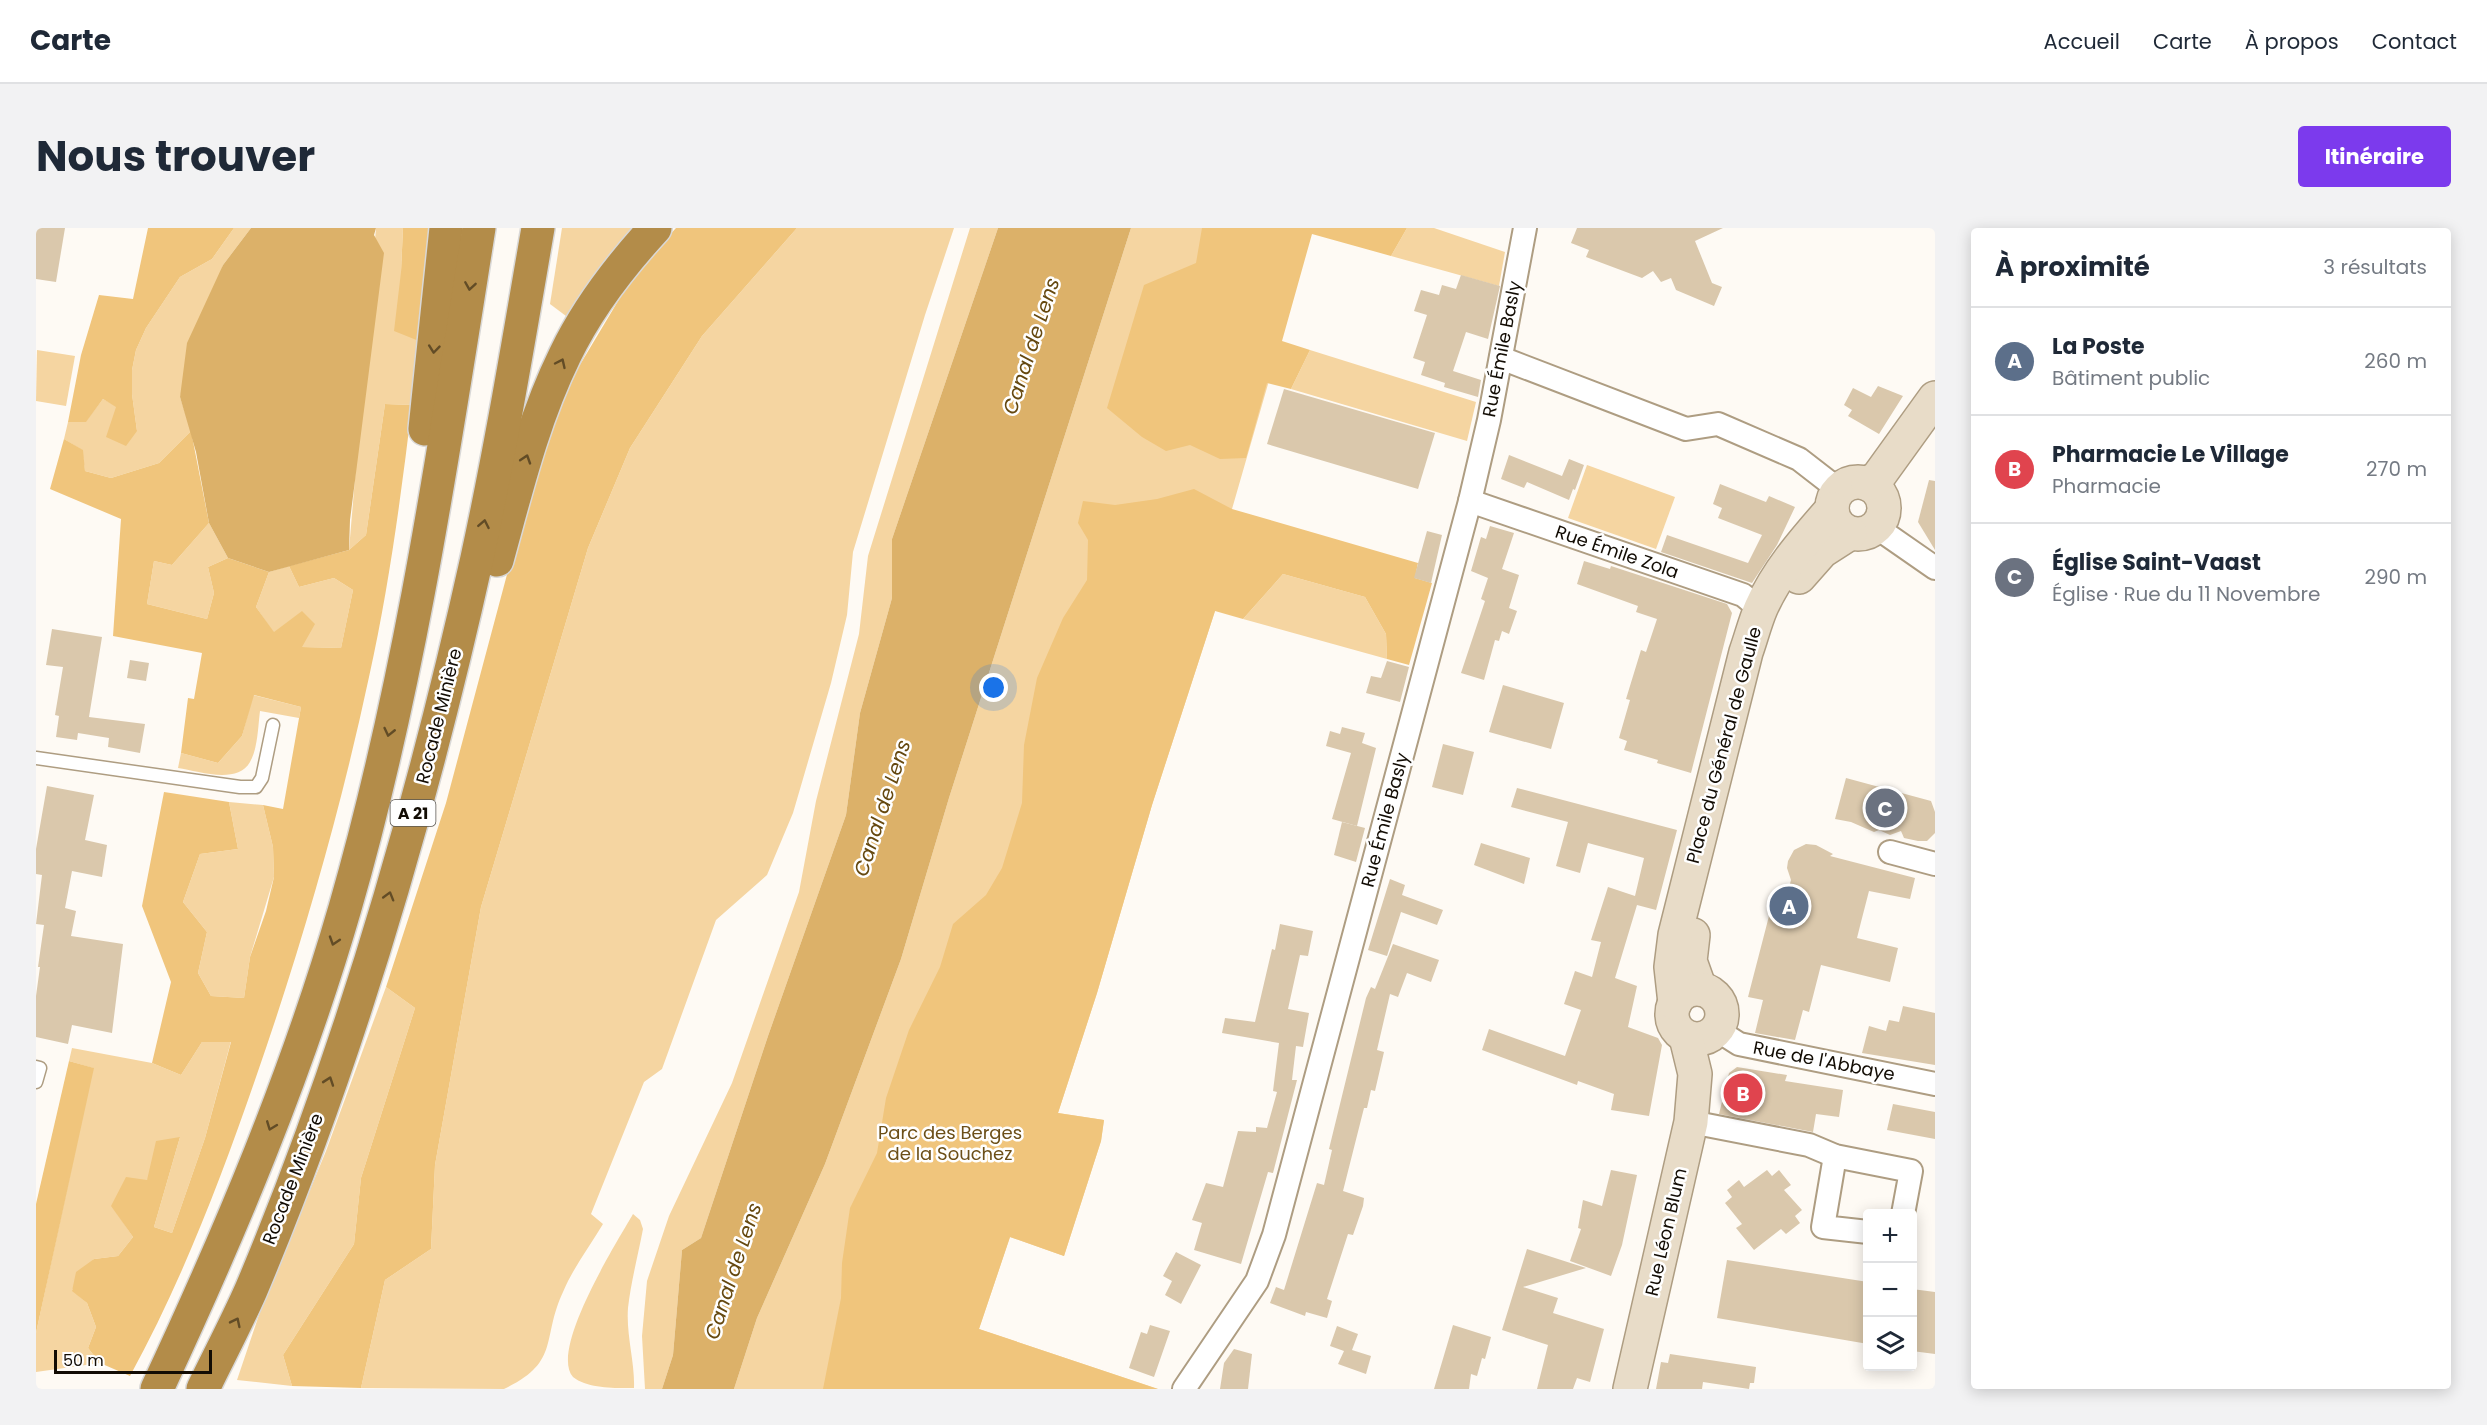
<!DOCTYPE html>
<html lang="fr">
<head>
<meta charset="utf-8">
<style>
	body { margin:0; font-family:Poppins,sans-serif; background:#f2f2f3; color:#1f2937 }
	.controls { position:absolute; right:18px; bottom:18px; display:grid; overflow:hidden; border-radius:6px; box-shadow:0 3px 15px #0003 }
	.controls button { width:54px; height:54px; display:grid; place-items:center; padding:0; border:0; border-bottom:2px solid #e0e1e3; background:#fff; color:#1f2937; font:30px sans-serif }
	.scale { position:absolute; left:18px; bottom:15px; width:158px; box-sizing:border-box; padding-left:6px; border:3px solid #120c04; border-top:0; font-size:16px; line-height:21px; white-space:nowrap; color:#120c04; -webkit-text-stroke:4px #fff; paint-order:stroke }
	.you { position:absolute; left:958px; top:460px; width:21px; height:21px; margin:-15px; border:4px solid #fff; border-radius:50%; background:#1a73e8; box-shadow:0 0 0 9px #1a73e833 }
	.badge { display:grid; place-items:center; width:39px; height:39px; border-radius:50%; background:#7c3aed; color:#fff; font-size:20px; font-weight:700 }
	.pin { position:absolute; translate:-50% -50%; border:3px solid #fff; box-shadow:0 2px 6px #0006 }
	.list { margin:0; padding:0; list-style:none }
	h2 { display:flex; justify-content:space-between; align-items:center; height:78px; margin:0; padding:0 24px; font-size:26px }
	h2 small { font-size:20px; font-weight:400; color:#747a83 }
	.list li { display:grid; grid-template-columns:39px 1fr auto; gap:18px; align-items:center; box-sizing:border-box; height:108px; padding:0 24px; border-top:2px solid #e0e1e3 }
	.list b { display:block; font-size:22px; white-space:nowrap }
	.list p { margin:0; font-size:20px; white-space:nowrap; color:#747a83 }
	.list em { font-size:20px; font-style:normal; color:#747a83 }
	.icon { flex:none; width:33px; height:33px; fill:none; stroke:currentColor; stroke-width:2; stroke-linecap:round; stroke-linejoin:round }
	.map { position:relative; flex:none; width:1899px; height:1161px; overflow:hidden; border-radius:6px }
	header { display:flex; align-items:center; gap:36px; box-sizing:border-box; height:84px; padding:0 30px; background:#fff; border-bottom:2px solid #e0e1e3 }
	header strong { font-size:28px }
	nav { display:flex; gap:33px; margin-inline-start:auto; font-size:21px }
	.intro { display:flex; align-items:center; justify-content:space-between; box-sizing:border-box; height:144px; padding:0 36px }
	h1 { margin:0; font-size:42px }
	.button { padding:15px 27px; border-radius:6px; background:#7c3aed; color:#fff; font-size:21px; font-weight:700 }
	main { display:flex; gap:36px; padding:0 36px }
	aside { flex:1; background:#fff; border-radius:6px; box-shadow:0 3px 15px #0003 }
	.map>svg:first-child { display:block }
	.green { fill:#f5d5a1 }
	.forest { fill:#f0c57c }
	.water { fill:#dcb169 }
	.building { fill:#dac8ac }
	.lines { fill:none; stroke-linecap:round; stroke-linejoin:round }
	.lane-casing { stroke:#ae9d82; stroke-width:15 }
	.street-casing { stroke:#ae9d82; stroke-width:26 }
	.secondary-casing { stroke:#ae9d82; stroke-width:36 }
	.highway-casing { stroke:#d9d8d7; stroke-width:36 }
	.lane { stroke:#fff; stroke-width:12 }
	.street { stroke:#fff; stroke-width:22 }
	.secondary { stroke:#e8dcc8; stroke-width:33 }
	.highway { stroke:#b38c49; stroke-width:33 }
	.oneway { stroke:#624c26 }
	.labels { text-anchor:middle; stroke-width:5; stroke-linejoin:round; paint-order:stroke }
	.shield { fill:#fff; stroke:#59554f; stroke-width:1.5 }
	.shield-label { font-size:16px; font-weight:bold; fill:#120c04 }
	.street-label { font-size:18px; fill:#120c04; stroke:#fff }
	.park-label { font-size:18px; fill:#6c4f18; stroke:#fff }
	.water-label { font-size:20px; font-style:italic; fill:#65480f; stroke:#fff }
</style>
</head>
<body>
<header>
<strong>Carte</strong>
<nav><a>Accueil</a><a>Carte</a><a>À propos</a><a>Contact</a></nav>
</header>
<div class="intro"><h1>Nous trouver</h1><a class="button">Itinéraire</a></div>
<main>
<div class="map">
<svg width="1899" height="1161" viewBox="0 0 1899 1161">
	<rect width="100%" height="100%" fill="#fefaf4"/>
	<!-- green -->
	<g class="green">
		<path d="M198,0H215L187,37L144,169L155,203L123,235L75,250L49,243L46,222L28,211L32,194L50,193L67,171L80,178L101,203L96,166V142L100,122L110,100L144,49L176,31Z"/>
		<path d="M340,0H367L365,44L383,113L376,177L349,176L330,307L313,322Z"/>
		<path d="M526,0H610L538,94L514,76Z"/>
		<path d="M761,0H918L889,87L817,324L811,387L795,455L757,585L731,647L680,692L626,841L608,854L555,986L567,996C554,1018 537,1040 527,1064C505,1111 525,1134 468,1161L325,1160L349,1052L395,1021L399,937L445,679L552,320L594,220L666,108Z"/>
		<path d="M934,0H962L856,311V370L824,485L810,587L732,808L665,1010L646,1022L637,1127L626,1161H609L606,1108L611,1053L633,988L696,855L763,664L780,573L823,406L832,328Z"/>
		<path d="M1095,0H1277L1196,281L1179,383L1116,577L1061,765L1022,885L1068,892L1065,913L1028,1028L974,1009L943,1101L1122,1161H698L721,1090L789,936L865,731L913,570Z"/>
		<path d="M1371,0H1398L1469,24L1463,58L1355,28Z"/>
		<path d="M1,122L39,128L30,178L0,173Z"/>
		<path d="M1274,122L1440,174L1431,213L1255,161Z"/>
		<path d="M1551,237L1639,269L1620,321L1532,290Z"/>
		<path d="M173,295L192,330L172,339L178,365L171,391L111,376L118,333L136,337Z"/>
		<path d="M253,338L263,359L298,350L317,362L305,420L265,419L266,384L238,405L220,379L233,344Z"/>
		<path d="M1247,346L1329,369L1350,406L1351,431L1207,391Z"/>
		<path d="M217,467L265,479L263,490L224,483C222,498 222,520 214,534C201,557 162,543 142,540L145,525L182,535L206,508Z"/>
		<path d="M193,574L227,577L237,619L238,649L214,729L208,770L175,768L162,745L171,704L147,674L164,626L202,621Z"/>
		<path d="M350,759L379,780L325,950L318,1016L247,1127L256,1158L201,1152L225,1081L290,923Z"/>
		<path d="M195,813L169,910L136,1005L118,999L144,909L111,952L76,978L97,1009L82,1028L58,1031L36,1062L51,1075L60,1099L52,1120L64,1135L0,1144V1105L57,840L33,833L36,820L116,835L145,847L166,814Z"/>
		<path d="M597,986L604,992L607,1001C602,1027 595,1054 592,1080C590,1107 599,1134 598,1160C579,1160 552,1161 537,1149C513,1122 581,1014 597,986Z"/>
	</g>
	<!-- forest -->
	<g class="forest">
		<path d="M112,0H198L176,31L144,49L110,100L100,122L96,142V166L101,203L90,218L70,209L80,179L67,171L50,194H32L45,127L63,67L97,71Z"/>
		<path d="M367,0H394L383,113L358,103L365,44Z"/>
		<path d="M640,0H761L666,108L594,220L552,320L445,679L399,937L395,1021L349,1052L325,1160L256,1158L247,1127L318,1016L325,950L379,780L350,759L410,575L496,253L533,155L597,48Z"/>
		<path d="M1166,0H1371L1355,28L1276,6L1246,113L1274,122L1255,161L1231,155L1210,230L1184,231L1154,217L1130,223L1106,209L1071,180L1108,57L1160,35Z"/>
		<path d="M349,176L376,177C365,268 353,359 333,449C304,585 265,720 219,852C184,953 146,1053 94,1148L64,1135L52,1120L60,1099L51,1075L36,1063L40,1044L58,1031L82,1028L97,1009L75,978L90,949L111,952L120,913L144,909L118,999L136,1005L169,910L195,814H166L145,847L116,835L135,754L106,678L128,564L193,574L202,621L164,626L147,674L171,704L162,745L175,768L208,770L214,729L230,683L238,649L237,619L227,577L247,581L265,479L218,467L206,508L182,535L145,525L152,470L158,471L166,425L77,408L85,291L14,261L28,211L47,222L49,243L75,250L123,235L155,203L173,295L136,337L118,333L111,376L171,391L178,365L172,339L192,330L233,344L220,379L238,404L266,383L279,396L266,419L305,420L317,362L298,350L263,359L253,338L313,322L330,307Z"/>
		<path d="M1158,261L1196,281L1382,335L1379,350L1396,355L1373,437L1351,431L1350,406L1329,369L1247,346L1207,391L1179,383L1116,577L1061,765L1022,885L1068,892L1065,913L1028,1028L974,1009L943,1101L1122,1161H787L805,1070L806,1035L814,980L841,925L850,870L873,802L904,739L917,696L950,667L966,640L986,575L988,517L1001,450L1027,390L1051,352L1052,312L1042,295L1047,273L1079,277L1121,271Z"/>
		<path d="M33,833L58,840L0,1105V976Z"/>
	</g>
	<!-- water -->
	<g class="water">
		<path d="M215,0H340L338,7L348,25L314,292L313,322L233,344L192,330L173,295L160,224L144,169L151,115L187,37Z"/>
		<path d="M962,0H1095L913,570L865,731L789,936L721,1090L698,1161H626L637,1127L646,1022L665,1010L732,808L810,587L824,485L856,370V311Z"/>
	</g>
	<!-- building -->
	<g class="building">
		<path d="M0,0H29L20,54L0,51Z"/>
		<path d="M1541,0H1687L1659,13L1676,55L1686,59L1678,78L1640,62L1635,50L1625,54L1617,43L1606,50L1550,29L1553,22L1535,15Z"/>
		<path d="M1425,47L1464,58L1452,111L1430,104L1417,143L1445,152L1442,169L1408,159L1409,155L1385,147L1389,134L1377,130L1391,87L1378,83L1385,62L1403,67L1406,57L1420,61Z"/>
		<path d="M1842,158L1867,168L1843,206L1812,188L1816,182L1808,177L1817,160L1835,169Z"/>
		<path d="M1248,161L1399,205L1382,261L1231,216Z"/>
		<path d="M1473,227L1526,248L1533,231L1548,237L1539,262L1537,261L1533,272L1491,254L1488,260L1465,251Z"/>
		<path d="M1893,252L1899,253V322L1882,294Z"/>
		<path d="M1684,256L1730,274L1733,268L1759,279L1741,317L1716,355L1625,324L1631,307L1712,335L1726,307L1682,290L1686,280L1677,276Z"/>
		<path d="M1454,298L1478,305L1466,341L1483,347L1473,380L1481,383L1473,406L1466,403L1463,413L1459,412L1448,452L1425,445L1449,373L1445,371L1452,350L1435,343L1445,309L1450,311Z"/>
		<path d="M1391,303L1406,307L1395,355L1378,350Z"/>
		<path d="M1548,333L1574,341L1575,338L1691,376L1696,385L1655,545L1621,535L1622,532L1588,522L1591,513L1583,510L1594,472L1590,471L1605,422L1610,424L1621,391L1600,384L1602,378L1541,356Z"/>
		<path d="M16,401L66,409L53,489L109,496L104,525L72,519L73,510L42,505L41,512L20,509L23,488L19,487L27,439L10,437Z"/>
		<path d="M94,432L113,435L110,453L91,450Z"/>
		<path d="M1351,433L1373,439L1364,474L1330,465L1335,448L1345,450Z"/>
		<path d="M1467,457L1528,475L1515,521L1453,504Z"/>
		<path d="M1306,499L1329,505L1326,515L1340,520L1321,598L1296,591L1315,525L1290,518L1294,503L1304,506Z"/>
		<path d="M1407,516L1438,524L1427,567L1396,559Z"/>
		<path d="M1810,550L1895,573L1899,584V605L1891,613H1882L1868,610L1865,603L1854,607L1843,602L1838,604L1815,594L1799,591Z"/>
		<path d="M11,558L58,567L49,612L71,617L66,649L36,643L29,680L40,683L35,708L87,716L76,805L36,797L32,816L0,809V768L4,739H2L8,697L0,696L6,647L0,646V621Z"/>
		<path d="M1481,560L1641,602L1620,682L1601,677L1579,750L1601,758L1592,799L1622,810L1626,817L1613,888L1575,882L1578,866L1542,853L1541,857L1446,822L1453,801L1529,828L1545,782L1528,776L1539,743L1556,749L1565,714L1555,712L1572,659L1599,668L1608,630L1552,615L1544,645L1520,638L1532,594L1475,579Z"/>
		<path d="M1306,594L1329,600L1320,634L1298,627Z"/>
		<path d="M1445,615L1494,630L1488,656L1438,637Z"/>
		<path d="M1770,616L1780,617L1797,626L1794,628L1879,650L1874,671L1833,663L1825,694L1821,710L1862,720L1854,754L1785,737L1773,784L1767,782L1759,812L1719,805L1727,772L1712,769L1733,688L1744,691L1755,652L1751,640L1752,633L1758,622Z"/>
		<path d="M1354,651L1369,657L1366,667L1407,682L1401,697L1365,684L1351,728L1332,722Z"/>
		<path d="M1244,696L1277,703L1272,728L1264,727L1252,781L1273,785L1267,819L1260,818L1256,852H1261L1237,945L1232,944L1205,1036L1158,1022L1166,995L1156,992L1170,955L1187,959L1202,903L1220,904V899L1231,900L1241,864L1237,863L1243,815L1186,805L1189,790L1219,794L1236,721L1239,722Z"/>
		<path d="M1357,716L1403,732L1395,754L1371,745L1362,769L1354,766L1341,822L1348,824L1339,863L1335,862L1331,880H1328L1307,963L1328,970L1327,978L1317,1007L1312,1006L1291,1071L1296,1073L1291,1090L1270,1084L1269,1088L1234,1075L1240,1059L1248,1062L1281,955L1288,957L1296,922L1293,921L1330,770L1335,759L1339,761Z"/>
		<path d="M1867,778L1899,785V837L1826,825L1833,798L1850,803L1853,792L1863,794Z"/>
		<path d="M1701,839L1751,847L1749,853L1807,862L1803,889L1780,886L1777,904L1683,886L1693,845Z"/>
		<path d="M1857,876L1899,884V911L1851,902Z"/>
		<path d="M1575,942L1601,947L1586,1017L1575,1048L1534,1033L1545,1001L1542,1000L1547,972L1566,978Z"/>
		<path d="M1731,942L1736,948L1743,942L1755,957L1748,962L1766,982L1759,988L1764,995L1750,1006L1745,1001L1718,1022L1700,1000L1706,996L1689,975L1696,969L1691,962L1703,952L1708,959Z"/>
		<path d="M1491,1021L1550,1040L1487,1059L1522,1070L1517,1085L1568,1101L1554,1154L1541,1150L1537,1161H1501L1512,1117L1466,1102Z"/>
		<path d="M1140,1024L1165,1037L1145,1076L1129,1067L1136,1053L1127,1048Z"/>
		<path d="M1691,1032L1832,1054V1116L1681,1090Z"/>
		<path d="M1876,1061L1899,1064V1126L1876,1123Z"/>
		<path d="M1114,1097L1134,1103L1118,1149L1093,1140L1105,1104L1111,1106Z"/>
		<path d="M1417,1097L1455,1109L1449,1131L1446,1130L1441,1148L1435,1146L1433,1161H1398Z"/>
		<path d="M1301,1098L1322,1106L1316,1122L1335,1128L1330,1146L1302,1136L1308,1123L1294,1118Z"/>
		<path d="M1198,1121L1216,1126L1212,1161H1184L1188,1135Z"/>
		<path d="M1634,1126L1720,1139L1718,1155H1714L1713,1161L1667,1154L1666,1161H1620L1625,1134L1632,1135Z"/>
	</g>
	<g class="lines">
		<defs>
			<g id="lane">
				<path d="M0,530L204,559H220L226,550L237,497"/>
				<path d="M0,839L4,840L0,854"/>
			</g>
			<g id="street">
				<path d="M1465,130L1650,201L1682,196L1763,231L1803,262"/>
				<path d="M1434,273L1707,367L1724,381"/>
				<path d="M1840,299L1899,340"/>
				<path d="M1854,624L1899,636"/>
				<path d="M1681,802L1703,816L1899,856"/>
				<path d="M1655,894L1773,917L1799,928L1875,943L1867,986"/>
				<path d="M1799,928L1787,999L1832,1004"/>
				<path d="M1148,1161L1221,1053L1238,1007L1434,273L1453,192L1489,0"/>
			</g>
			<g id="secondary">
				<circle cx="1822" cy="280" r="26"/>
				<path d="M1832,256L1842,249L1899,170"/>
				<path d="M1763,349L1786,323L1814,305"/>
				<path d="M1657,707L1654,733L1664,761"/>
				<circle cx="1661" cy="786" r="25"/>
				<path d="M1639,775L1635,739L1639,707L1710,424C1715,410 1719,394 1725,380C1742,342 1769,312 1796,281"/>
				<path d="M1594,1161L1655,894L1659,846L1650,809"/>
			</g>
			<g id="highway">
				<path d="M389,201L410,0"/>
				<path d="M461,332C480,263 497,192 529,127C551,81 585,37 619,0"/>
				<path d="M121,1161C194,1005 261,846 309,680C373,458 407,228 443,0"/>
				<path d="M167,1161C183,1128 200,1096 215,1062C314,827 386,578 441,330C465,220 483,110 502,0"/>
			</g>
		</defs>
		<!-- lane casing -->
		<use href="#lane" class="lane-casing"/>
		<!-- street casing -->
		<use href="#street" class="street-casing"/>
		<!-- secondary casing -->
		<use href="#secondary" class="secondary-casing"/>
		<!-- highway casing -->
		<use href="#highway" class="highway-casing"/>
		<!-- lane -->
		<use href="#lane" class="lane"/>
		<!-- street -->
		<use href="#street" class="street"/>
		<!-- secondary -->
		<use href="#secondary" class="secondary"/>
		<!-- highway -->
		<use href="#highway" class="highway"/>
	</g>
	<!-- one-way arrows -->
	<defs><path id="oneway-chevron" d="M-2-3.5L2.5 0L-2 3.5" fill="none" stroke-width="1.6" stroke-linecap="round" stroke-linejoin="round" transform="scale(1.5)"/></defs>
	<g class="oneway">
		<use href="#oneway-chevron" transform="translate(434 58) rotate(99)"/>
		<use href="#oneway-chevron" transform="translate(398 121) rotate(96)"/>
		<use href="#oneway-chevron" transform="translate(525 135) rotate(-65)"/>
		<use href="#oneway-chevron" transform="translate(490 231) rotate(-72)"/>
		<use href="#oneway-chevron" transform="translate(448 296) rotate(-79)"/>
		<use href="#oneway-chevron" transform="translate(353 504) rotate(103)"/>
		<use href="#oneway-chevron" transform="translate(353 668) rotate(-74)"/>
		<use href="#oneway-chevron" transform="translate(298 713) rotate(108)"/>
		<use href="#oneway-chevron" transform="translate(293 853) rotate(-71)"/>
		<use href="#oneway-chevron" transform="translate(235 898) rotate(111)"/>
		<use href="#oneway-chevron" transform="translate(200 1094) rotate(-64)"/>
	</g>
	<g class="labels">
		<!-- shield labels -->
		<rect class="shield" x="354.5" y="572" width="45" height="26" rx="4.5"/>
		<g class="shield-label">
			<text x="377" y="591">A 21</text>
		</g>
		<!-- street labels -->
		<g class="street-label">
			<text transform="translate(1466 121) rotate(-79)" y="6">Rue Émile Basly</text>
			<text transform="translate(1581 324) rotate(19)" y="6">Rue Émile Zola</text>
			<text transform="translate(403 488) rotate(-76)" y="6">Rocade Minière</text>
			<text transform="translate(1688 517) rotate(-75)" y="6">Place du Général de Gaulle</text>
			<text transform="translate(1349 592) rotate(-75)" y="6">Rue Émile Basly</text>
			<text transform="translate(1788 833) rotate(11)" y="6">Rue de l'Abbaye</text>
			<text transform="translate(257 951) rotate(-69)" y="6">Rocade Minière</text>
			<text transform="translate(1630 1004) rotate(-77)" y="6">Rue Léon Blum</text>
		</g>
		<!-- park labels -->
		<g class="park-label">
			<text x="914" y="911">Parc des Berges<tspan x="914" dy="21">de la Souchez</tspan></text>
		</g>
		<!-- water labels -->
		<g class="water-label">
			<text transform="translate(995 118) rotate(-72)" y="7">Canal de Lens</text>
			<text transform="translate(846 580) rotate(-72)" y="7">Canal de Lens</text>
			<text transform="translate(697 1043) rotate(-72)" y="7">Canal de Lens</text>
		</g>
	</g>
</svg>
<div class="controls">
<button>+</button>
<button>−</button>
<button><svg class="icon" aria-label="layers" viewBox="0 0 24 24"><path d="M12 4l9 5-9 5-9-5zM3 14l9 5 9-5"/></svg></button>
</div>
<div class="scale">50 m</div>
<div class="you"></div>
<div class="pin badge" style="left:1753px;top:678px;background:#5c6f8a">A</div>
<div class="pin badge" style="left:1707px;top:865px;background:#e0444e">B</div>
<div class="pin badge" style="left:1849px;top:580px;background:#6b7280">C</div>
</div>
<aside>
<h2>À proximité<small>3 résultats</small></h2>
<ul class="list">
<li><span class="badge" style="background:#5c6f8a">A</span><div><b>La Poste</b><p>Bâtiment public</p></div><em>260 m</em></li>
<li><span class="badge" style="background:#e0444e">B</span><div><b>Pharmacie Le Village</b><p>Pharmacie</p></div><em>270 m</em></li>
<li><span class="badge" style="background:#6b7280">C</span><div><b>Église Saint-Vaast</b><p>Église · Rue du 11 Novembre</p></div><em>290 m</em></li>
</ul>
</aside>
</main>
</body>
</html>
